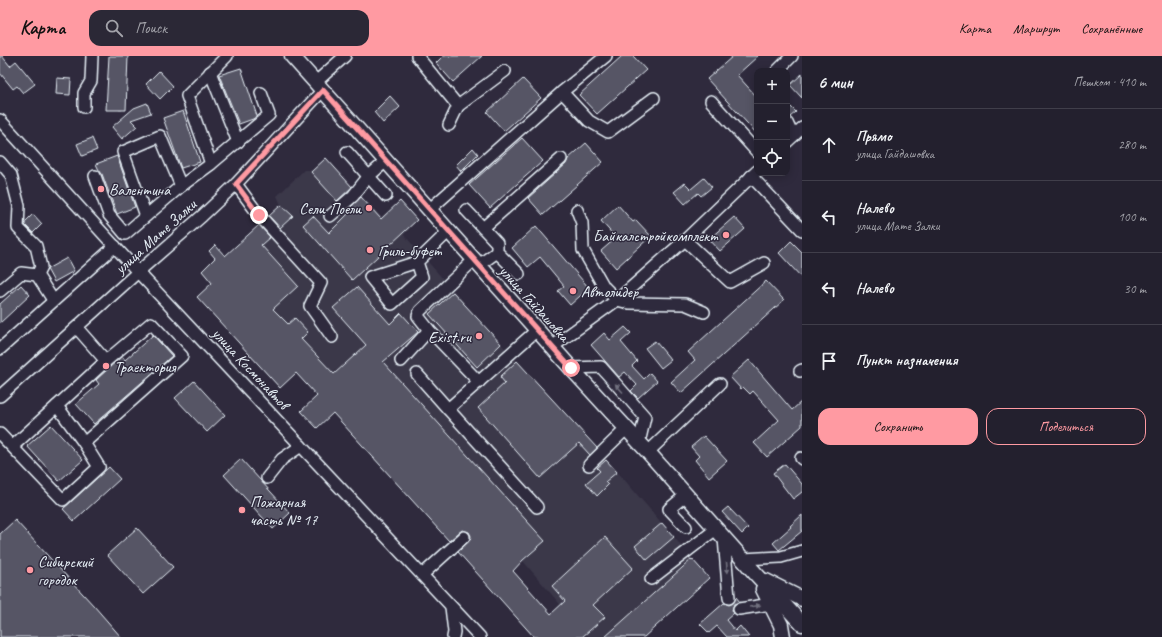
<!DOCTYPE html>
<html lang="ru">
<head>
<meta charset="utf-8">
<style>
	body { margin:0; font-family:Caveat,sans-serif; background:#2b2836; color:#f1f3f6 }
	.controls { position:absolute; right:12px; top:12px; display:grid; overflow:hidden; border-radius:8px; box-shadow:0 2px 10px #0003 }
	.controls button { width:36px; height:36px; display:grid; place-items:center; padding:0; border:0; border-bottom:1px solid #403e4a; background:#23202e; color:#f1f3f6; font:20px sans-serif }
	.stop { position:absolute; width:12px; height:12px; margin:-9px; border:3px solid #ff9aa2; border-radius:50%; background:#fff }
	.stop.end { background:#ff9aa2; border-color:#fff; box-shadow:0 1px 4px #0008 }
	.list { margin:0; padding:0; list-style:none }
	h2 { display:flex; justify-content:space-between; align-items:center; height:52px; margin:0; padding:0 16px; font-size:17px }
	h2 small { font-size:13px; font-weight:400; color:#a3a3aa }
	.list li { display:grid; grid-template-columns:26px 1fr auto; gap:12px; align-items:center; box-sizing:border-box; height:72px; padding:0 16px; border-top:1px solid #403e4a }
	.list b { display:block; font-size:15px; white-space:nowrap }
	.list p { margin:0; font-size:13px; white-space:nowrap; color:#a3a3aa }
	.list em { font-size:13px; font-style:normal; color:#a3a3aa }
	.actions { display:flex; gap:8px; padding:12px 16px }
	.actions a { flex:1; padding:9px 0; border:1px solid #ff9aa2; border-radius:12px; text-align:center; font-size:14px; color:#ff9aa2 }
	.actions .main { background:#ff9aa2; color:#111 }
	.icon { flex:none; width:22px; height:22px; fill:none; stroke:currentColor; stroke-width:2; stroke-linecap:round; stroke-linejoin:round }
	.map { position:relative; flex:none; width:802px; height:581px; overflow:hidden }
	header { display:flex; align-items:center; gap:24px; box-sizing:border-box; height:56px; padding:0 20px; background:#ff9aa2; color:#111 }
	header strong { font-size:19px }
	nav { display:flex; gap:22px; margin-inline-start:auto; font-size:14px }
	.search { width:280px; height:36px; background:#2b2836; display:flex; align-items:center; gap:10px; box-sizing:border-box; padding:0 14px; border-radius:12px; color:#a3a3aa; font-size:15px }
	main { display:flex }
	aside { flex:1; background:#23202e }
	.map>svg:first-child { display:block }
	.built { fill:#3b3749 }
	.building { fill:#575565; stroke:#e8f1f8 }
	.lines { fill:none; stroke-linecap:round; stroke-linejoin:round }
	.minor-casing { stroke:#e8f1f8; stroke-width:14 }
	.major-casing { stroke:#e8f1f8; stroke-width:17 }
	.minor { stroke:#2f2a3d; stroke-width:11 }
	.major { stroke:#2f2a3d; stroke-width:14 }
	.oneway { fill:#70707e }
	.route { stroke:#ff9aa2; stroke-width:5 }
	.poi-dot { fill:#ff9aa2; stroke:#2f2a3d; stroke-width:1.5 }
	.labels { text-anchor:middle; stroke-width:3; stroke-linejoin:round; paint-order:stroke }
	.poi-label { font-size:16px; fill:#e8f1f8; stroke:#2f2a3d; text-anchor:start }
	.street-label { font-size:16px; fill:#e8f1f8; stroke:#2f2a3d }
</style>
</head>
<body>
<header>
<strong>Карта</strong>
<div class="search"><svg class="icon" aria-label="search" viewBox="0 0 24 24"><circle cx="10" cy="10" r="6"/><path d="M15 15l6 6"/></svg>Поиск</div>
<nav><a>Карта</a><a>Маршрут</a><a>Сохранённые</a></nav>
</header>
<main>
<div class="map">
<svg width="802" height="581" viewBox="0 0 802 581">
	<rect width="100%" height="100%" fill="#2f2a3d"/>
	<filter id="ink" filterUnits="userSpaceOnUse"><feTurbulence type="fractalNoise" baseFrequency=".025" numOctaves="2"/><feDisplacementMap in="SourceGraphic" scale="8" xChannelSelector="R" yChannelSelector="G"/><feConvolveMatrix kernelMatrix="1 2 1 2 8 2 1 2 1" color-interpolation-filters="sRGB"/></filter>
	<g filter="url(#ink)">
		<!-- built -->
		<path class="built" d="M326,101L381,161L400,145L417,164L404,179L501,288L597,392L709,522L645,581H588L523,505L520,507L341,311L333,317L225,201L281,149L277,140L304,114H312Z"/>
		<!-- building -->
		<g class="building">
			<path d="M0,0H2L10,10L16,5L35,28L23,37L17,30L13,33L0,17Z"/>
			<path d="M109,0H128L126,54H106Z"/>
			<path d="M443,0H482L453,26L436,7Z"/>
			<path d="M622,0H633L646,14L597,58L579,39Z"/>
			<path d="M733,0H758L737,19L757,41V78L707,23Z"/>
			<path d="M241,12L257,60L253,63L239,68L219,19Z"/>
			<path d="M159,15L173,30L160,43L146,28Z"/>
			<path d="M802,18V42L790,29Z"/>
			<path d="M57,22L71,23L70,39L56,38Z"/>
			<path d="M523,23L541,42L504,75L487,56Z"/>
			<path d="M390,40L400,51L383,67L374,56Z"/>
			<path d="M147,47L151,57L131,64L137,70L122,83L112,71L134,52Z"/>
			<path d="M791,51L796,56L790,61L787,60V54Z"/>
			<path d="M183,55L200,106L181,112L163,62Z"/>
			<path d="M92,82L97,94L82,100L77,88Z"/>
			<path d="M522,82L543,105L490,152L469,129Z"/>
			<path d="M586,87L603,106L543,159L528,142L566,108L568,103Z"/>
			<path d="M473,92L478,98L461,115L456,109Z"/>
			<path d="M117,100L135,151L117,158L102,118L99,114L96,108Z"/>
			<path d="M326,102L352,131L337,145L311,116Z"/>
			<path d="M704,122L712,131L701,140L698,137L685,148L674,136L685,127L691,133Z"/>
			<path d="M361,141L381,163L400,145L417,164L352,224L303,169L313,160L329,177L348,158L346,156Z"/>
			<path d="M281,149L293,160L280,172L269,160Z"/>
			<path d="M618,149L633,166L636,164L651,180L616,212L601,195L616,182L601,165Z"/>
			<path d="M33,158L42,168L33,177L25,169V166Z"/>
			<path d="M734,161L745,173L720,195L709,183Z"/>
			<path d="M259,169L270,181L261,189L298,230L273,253L288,268L295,262L308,276L301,283L334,318L366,289L333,252L357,231L390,268L401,257L418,276L383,306L545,485L523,504L513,515L551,558L565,545L552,530L605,481L633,512L593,549L605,561L582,581H534L458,496L470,484L471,480L469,476L462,474L449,485L333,357L317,372L301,355L317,340L296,317L280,332L197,241L212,227L202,215L215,202L209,195L215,189L225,200Z"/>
			<path d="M536,170L589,232L570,249L558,235L564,230L540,201L528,211L512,192Z"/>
			<path d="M791,185L802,196V222L779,197Z"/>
			<path d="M67,202L74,215L54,226L47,213Z"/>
			<path d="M766,225L784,244L681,337L671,326L695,304L688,296Z"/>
			<path d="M21,229L30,239L0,267V248Z"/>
			<path d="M453,236L501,288L477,311L429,258Z"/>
			<path d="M625,271L631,277L621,286L637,305L632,310L644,323L650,317L657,325L638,342L631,335L637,329L625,316L619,321L591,289L604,277L610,284Z"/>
			<path d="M153,279L172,300L94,368L76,348L99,328L96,324L122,300L125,304Z"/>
			<path d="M655,285L671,304L661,312L645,292Z"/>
			<path d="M749,304L792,354L802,345V370L767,401L754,387L779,364L753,335L750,338L743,331L741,333L730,321Z"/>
			<path d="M517,305L597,392L590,399L579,387L540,422L478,352L505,327L500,321Z"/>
			<path d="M194,325L225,359L207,376L175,342Z"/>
			<path d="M51,369L83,404L59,425L27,390Z"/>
			<path d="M704,380L727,405L709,421L695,404L699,400L691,391Z"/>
			<path d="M241,403L290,457L273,473L224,419Z"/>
			<path d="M606,404L617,416L605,426L608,429L597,440L586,427L600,415L597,412Z"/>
			<path d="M785,408L802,428V436L793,443L773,417Z"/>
			<path d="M109,411L120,423L74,465L63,453Z"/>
			<path d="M728,451L748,472L742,478L722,456Z"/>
			<path d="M802,459V475L779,494L773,487L791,471L790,470Z"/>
			<path d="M15,464L94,550L121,581H0V478Z"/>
			<path d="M662,467L674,481L647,504L635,490Z"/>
			<path d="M137,472L173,511L143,538L107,499Z"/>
			<path d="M692,503L709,522L644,581H605Z"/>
			<path d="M736,541L740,546L734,548L732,554L734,557L726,564L735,575L740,570L749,581H727L717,570L709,577L700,568L724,547L729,549L733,547Z"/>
		</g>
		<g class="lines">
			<defs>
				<g id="minor">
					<path d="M417,0L458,50L449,69"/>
					<path d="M777,15L792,0"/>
					<path d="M210,16L238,86"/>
					<path d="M316,26L345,0"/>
					<path d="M562,36L589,65L608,76L654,42"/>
					<path d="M711,45L757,96"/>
					<path d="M458,50L505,15"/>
					<path d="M84,51V37L91,25L92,0"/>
					<path d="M0,64L138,216L480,581"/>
					<path d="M787,67L793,80"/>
					<path d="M787,86L802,72"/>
					<path d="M347,96L386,140"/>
					<path d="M0,106L11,119L19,150L18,172L36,190L41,211L37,219"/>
					<path d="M211,108L187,40L227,0"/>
					<path d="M95,120L109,159L125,178L181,130L211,108L269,59L261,37"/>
					<path d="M751,120L802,174"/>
					<path d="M236,128L259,159L321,227L310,250L332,281"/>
					<path d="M429,154L562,36L606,0"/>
					<path d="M466,154L497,187V196"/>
					<path d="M577,154L582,167L583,194L604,231L617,244L629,247L685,248L704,256"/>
					<path d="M146,160L123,96L160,80L181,130"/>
					<path d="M330,160L353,140L368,121L386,105"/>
					<path d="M483,172L561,103"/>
					<path d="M685,184L730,226L764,207"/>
					<path d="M474,204L420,255L418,260L429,274L479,326"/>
					<path d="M417,206L422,221L392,248L370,221L417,206L448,176"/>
					<path d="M479,209L497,196L519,218"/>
					<path d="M0,235L21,217L37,219L53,244"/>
					<path d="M552,291L617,244L685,184L757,115"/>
					<path d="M0,293L115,190"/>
					<path d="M401,305L429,274"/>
					<path d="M571,312L601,311L645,361L639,387"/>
					<path d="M800,315L802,314"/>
					<path d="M417,318L448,353"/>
					<path d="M0,340L138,216L202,160L236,128L323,34"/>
					<path d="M0,378L63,444L99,411L84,387L57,350"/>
					<path d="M84,387L182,300L151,267L106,305"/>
					<path d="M13,390L106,305L77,272"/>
					<path d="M648,396L720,328"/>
					<path d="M801,402L802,403"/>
					<path d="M589,409L626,373"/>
					<path d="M267,422L282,403L301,390"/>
					<path d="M686,439L669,453L686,471"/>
					<path d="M537,451L448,353L537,274"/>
					<path d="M724,482L729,542"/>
					<path d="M743,503L781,501L802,495"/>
					<path d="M422,519L464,481"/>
					<path d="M651,523L716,473"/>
					<path d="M451,551L454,576L453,581"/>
					<path d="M739,553L771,548"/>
				</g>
				<g id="major">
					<path d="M292,0L571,312L648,396L756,518L802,568"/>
					<path d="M766,525L802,543"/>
					<path d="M763,533L781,569L783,581"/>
				</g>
			</defs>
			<!-- minor casing -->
			<use href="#minor" class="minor-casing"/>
			<!-- major casing -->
			<use href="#major" class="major-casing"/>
			<!-- minor -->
			<use href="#minor" class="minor"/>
			<!-- major -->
			<use href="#major" class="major"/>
		</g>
		<!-- one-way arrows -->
		<defs><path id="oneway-solid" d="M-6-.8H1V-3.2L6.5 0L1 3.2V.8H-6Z"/></defs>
		<g class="oneway">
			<use href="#oneway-solid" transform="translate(619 332) rotate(-132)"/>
			<use href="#oneway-solid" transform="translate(727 512) rotate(85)"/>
			<use href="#oneway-solid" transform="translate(755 550) rotate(-9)"/>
		</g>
	</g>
	<g class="lines" filter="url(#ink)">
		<!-- route -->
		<path class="route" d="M259,159L236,128L323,34L571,312"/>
	</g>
	<!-- markers -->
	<g class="poi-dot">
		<circle cx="101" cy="133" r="4"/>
		<circle cx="369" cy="152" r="4"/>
		<circle cx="726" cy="179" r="4"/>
		<circle cx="370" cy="194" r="4"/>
		<circle cx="573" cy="235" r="4"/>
		<circle cx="479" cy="280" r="4"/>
		<circle cx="106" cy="310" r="4"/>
		<circle cx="242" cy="454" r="4"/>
		<circle cx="30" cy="514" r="4"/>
	</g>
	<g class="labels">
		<!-- poi labels -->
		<g class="poi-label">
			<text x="109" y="139">Валентина</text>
			<text x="361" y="158" text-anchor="end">Сели Поели</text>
			<text x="718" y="185" text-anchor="end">Байкалстройкомплект</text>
			<text x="378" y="200">Гриль-буфет</text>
			<text x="581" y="241">Автолидер</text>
			<text x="471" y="286" text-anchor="end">Exist.ru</text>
			<text x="114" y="316">Траектория</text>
			<text x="250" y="451">Пожарная<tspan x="250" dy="18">часть № 17</tspan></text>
			<text x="38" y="511">Сибирский<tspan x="38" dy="18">городок</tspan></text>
		</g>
		<!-- street labels -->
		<g class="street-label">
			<text transform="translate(155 180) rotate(-42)" y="6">улица Мате Залки</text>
			<text transform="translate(535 247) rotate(48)" y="6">улица Гайдашовка</text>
			<text transform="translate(251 312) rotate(47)" y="6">улица Космонавтов</text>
		</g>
	</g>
</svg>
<div class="controls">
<button>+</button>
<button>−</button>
<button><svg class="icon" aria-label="locate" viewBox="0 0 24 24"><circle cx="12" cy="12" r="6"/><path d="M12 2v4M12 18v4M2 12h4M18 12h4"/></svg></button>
</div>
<div class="stop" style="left:571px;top:312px"></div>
<div class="stop end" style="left:259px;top:159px"></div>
</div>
<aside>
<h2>6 мин<small>Пешком · 410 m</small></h2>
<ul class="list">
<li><svg class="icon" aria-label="ahead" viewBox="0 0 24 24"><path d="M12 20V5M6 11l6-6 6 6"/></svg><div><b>Прямо</b><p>улица Гайдашовка</p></div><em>280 m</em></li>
<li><svg class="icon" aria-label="left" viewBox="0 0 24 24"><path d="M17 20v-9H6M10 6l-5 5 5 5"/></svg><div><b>Налево</b><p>улица Мате Залки</p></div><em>100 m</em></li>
<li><svg class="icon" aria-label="left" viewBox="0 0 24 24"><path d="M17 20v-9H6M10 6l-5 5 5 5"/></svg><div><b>Налево</b></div><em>30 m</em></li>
<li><svg class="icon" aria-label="arrive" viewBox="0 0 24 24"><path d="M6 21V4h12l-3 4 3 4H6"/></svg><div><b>Пункт назначения</b></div></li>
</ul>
<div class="actions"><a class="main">Сохранить</a><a>Поделиться</a></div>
</aside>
</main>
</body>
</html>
